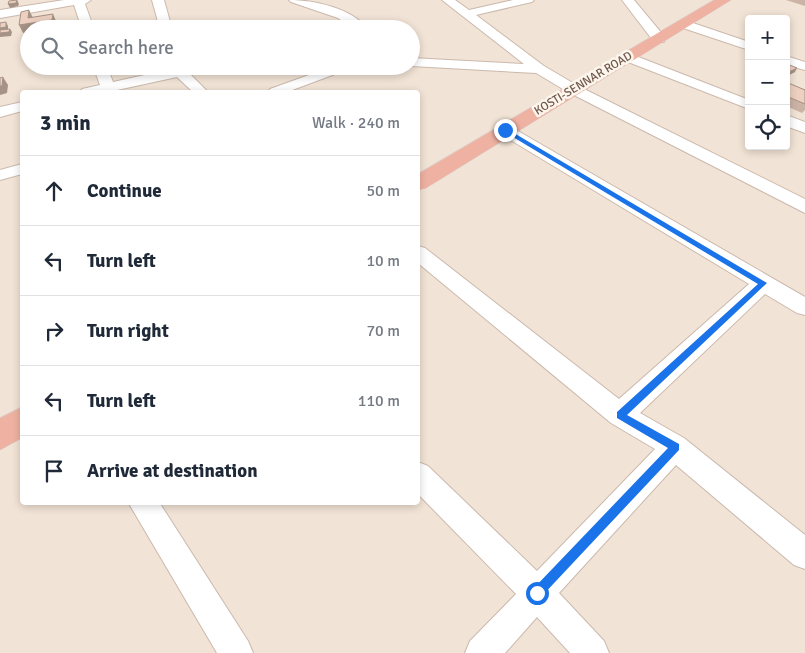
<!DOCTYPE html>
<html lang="en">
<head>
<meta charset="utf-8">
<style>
	body { margin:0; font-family:Signika,sans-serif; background:#f6f6f7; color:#1f2937 }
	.controls { position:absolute; right:15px; top:15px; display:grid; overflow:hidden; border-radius:5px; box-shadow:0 2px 8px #0003 }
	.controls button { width:45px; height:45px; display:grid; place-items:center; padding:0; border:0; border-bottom:1px solid #e0e1e3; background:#fff; color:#1f2937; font:25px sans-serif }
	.stop { position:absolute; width:15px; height:15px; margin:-11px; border:4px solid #1a73e8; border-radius:50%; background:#fff }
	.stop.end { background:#1a73e8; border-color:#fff; box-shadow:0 1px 5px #0008 }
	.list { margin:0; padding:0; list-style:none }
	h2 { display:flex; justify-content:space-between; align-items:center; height:65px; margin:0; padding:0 20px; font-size:21px }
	h2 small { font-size:16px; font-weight:400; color:#747a83 }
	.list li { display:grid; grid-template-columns:32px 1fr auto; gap:15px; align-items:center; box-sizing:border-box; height:70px; padding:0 20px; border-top:1px solid #e0e1e3 }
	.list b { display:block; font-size:19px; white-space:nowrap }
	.list em { font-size:16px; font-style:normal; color:#747a83 }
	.icon { flex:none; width:28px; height:28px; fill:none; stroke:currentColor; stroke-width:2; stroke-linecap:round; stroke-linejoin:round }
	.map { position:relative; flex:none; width:805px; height:653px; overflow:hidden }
	.search { position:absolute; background:#fff; box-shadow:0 2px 8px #0003; left:20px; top:20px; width:400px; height:55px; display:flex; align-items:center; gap:12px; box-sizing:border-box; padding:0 18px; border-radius:28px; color:#747a83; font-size:19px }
	.panel { position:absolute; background:#fff; box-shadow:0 2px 8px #0003; left:20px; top:90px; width:400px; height:415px; border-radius:5px }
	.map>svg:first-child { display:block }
	.residential { fill:#f1e3d5; fill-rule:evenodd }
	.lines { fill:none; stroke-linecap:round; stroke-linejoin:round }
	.street-casing { stroke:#cbb9ad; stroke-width:2 }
	.highway-casing { stroke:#d7d0cd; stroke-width:1 }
	.street { fill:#fff; fill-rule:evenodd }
	.highway { fill:#efb2a2; fill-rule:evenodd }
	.wall { fill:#ccb3a5 }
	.shaded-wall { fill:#a69286 }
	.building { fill:#edd0c0; stroke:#a69286 }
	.route { fill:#1a73e8 }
	.labels { text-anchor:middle; stroke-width:5; stroke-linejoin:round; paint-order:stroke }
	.far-street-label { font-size:12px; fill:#71584d; stroke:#fdf6ec }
</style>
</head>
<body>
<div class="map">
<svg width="805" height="653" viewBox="0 0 805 653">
	<rect width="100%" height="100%" fill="#faf1e6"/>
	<!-- residential -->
	<path class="residential" d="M0,0H805V653H0ZM749,19H786V146H749ZM29,29H411V66H29ZM22,92H418V502H22Z"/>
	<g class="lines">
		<defs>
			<g id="street">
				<path d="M64,0H91L85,4L94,29H82L74,5L0,18V10Z"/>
				<path d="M152,0H164L172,29H160Z"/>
				<path d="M289,0C315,0 351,8 368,29H353L338,18L291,2Z"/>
				<path d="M442,0H455L469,10L513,0H534L532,2L476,15L544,66L578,86L805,199V213L568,92L536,73L411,66V58L524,64Z"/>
				<path d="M622,0H634L664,36L665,39L664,42H654Z"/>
				<path d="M684,20L749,42V50L680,27L678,24Z"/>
				<path d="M628,53L749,100V109L623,60L621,57L623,54Z"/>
				<path d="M786,56L805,62V70L786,65Z"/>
				<path d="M93,66H107L113,82L172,69L171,66H185L186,70L208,92H193L177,77L108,92H80L82,89L100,85Z"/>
				<path d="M334,66H362L360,69L335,74L287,92H268L270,89Z"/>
				<path d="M22,102V111L0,117V107Z"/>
				<path d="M786,115L805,122V133L786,126Z"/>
				<path d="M505,125L511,127L805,297V315L797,313L765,294L640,413L684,438L805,535V569L794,565L676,465L559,593L604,641L609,653H570L537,617L505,653H465L470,641L516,594L418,494V462L428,466L537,571L655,449L611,423L418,263V246L425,248L619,399L749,284L499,133L497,130L499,127Z"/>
				<path d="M22,164V174L0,180V170Z"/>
				<path d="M128,502H159L248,641L253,653H217Z"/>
			</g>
			<g id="highway">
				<path d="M714,0H731L426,188L418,190V174Z"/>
				<path d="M22,407V438L0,450V418Z"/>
			</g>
		</defs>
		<!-- street casing -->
		<use href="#street" class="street-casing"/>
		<!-- highway casing -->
		<use href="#highway" class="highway-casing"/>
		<!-- street -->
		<use href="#street" class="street"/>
		<!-- highway -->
		<use href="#highway" class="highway"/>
	</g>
	<!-- wall -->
	<g class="wall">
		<path d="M786,0H805V6Z"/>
		<path d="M786,64L795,72L789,75L786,74Z"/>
		<path d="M786,82L805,90V110L802,113L786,106Z"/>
	</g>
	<!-- shaded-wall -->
	<g class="shaded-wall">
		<path d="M17,0L19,4L18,6L10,8L8,4Z"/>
		<path d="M29,10L33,18L53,14L56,21V28L49,29H29V32L23,33L19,25L28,18Z"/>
		<path d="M6,22L8,26V30L0,32V28Z"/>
		<path d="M10,29L12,32L11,36L0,37V33Z"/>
		<path d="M797,68L795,72L789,75L791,71Z"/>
		<path d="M3,77L8,85L7,93L0,95V86Z"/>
	</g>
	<!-- building -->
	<g class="building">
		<path d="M17,0L16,3L8,4L9,1Z"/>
		<path d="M29,10L28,18L53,14L52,20L19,25L21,12Z"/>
		<path d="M6,22V27L0,28V23Z"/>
		<path d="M10,29L9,32L0,33V30Z"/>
		<path d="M786,64H787L797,68L791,71L786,69Z"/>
		<path d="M3,77L2,86H0V78Z"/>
		<path d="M786,82L805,90V104L786,96Z"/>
	</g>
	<!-- route -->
	<path class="route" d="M503,129H507L767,283L627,415L679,444V450L541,597L537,599L533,597L532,593L533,589L668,448L617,418V412L758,284L503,131Z"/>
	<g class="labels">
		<!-- far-street labels -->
		<g class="far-street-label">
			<text transform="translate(583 83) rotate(-31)" y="4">KOSTI-SENNAR ROAD</text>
		</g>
	</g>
</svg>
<div class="controls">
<button>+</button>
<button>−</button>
<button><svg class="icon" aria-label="locate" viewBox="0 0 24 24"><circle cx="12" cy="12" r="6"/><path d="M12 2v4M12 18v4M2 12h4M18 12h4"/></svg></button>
</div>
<div class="stop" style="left:537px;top:593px"></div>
<div class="stop end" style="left:505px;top:130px"></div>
<div class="search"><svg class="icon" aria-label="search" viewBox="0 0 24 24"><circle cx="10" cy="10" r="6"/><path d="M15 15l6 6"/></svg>Search here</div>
<section class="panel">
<h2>3 min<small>Walk · 240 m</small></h2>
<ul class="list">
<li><svg class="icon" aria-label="ahead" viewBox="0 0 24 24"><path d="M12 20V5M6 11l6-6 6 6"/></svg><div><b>Continue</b></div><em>50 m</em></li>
<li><svg class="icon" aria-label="left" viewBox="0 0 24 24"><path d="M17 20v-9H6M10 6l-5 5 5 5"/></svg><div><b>Turn left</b></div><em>10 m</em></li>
<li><svg class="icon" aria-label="right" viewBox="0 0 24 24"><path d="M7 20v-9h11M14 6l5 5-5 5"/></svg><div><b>Turn right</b></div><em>70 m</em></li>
<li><svg class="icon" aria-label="left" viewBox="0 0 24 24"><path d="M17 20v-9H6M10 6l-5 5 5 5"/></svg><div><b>Turn left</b></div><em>110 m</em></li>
<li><svg class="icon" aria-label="arrive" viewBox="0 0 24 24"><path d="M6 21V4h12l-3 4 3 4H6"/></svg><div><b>Arrive at destination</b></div></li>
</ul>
</section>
</div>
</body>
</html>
